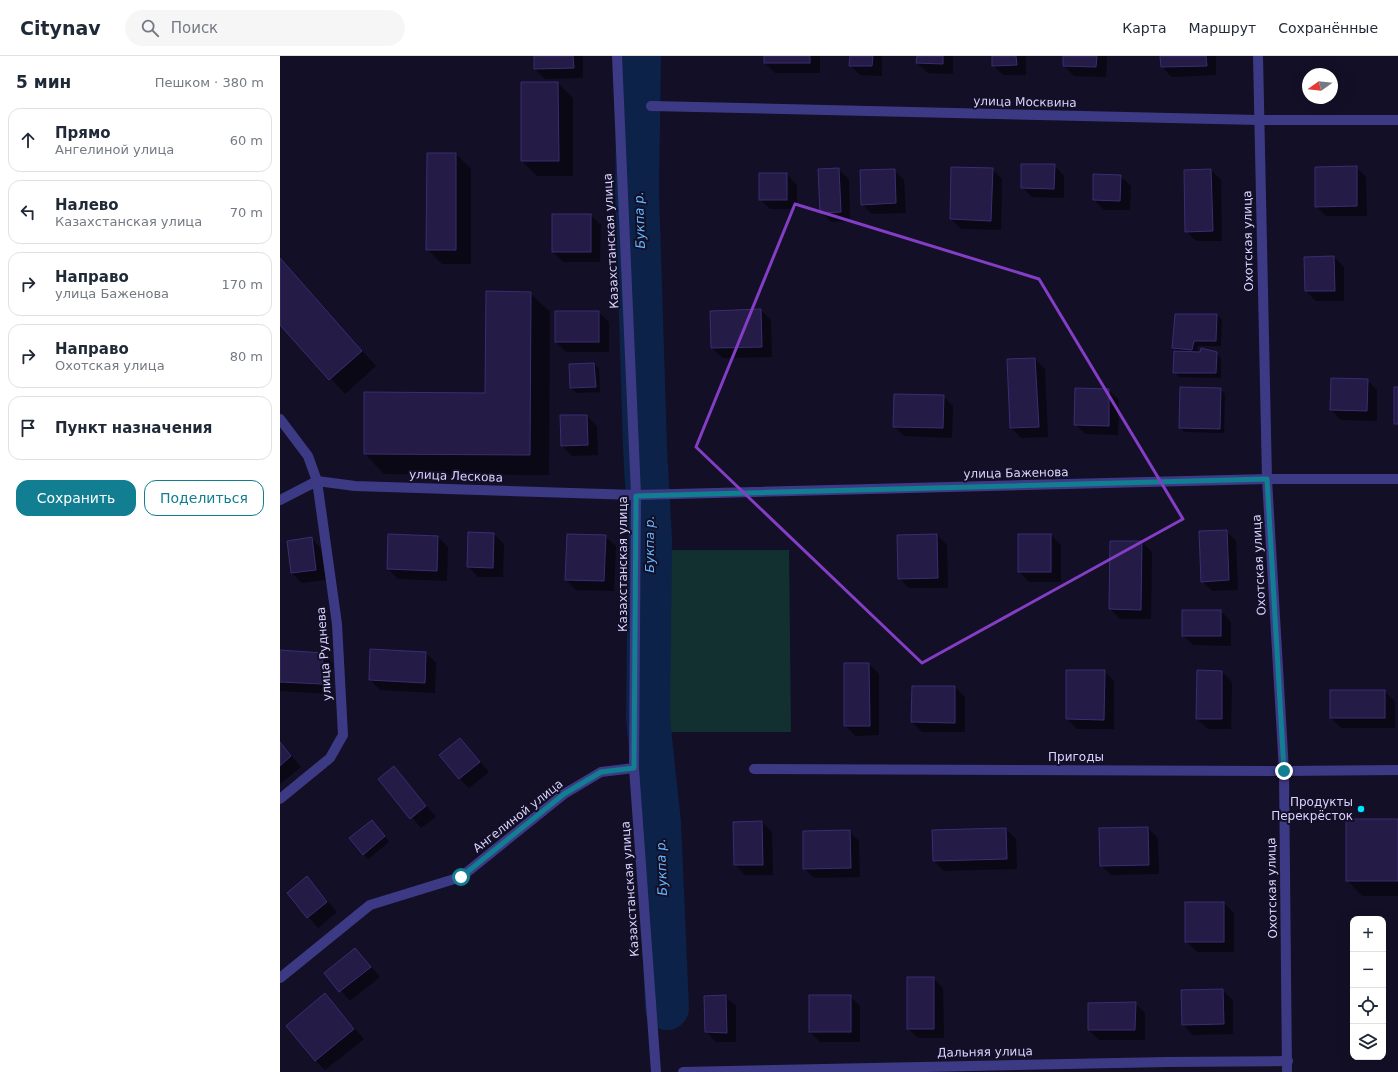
<!DOCTYPE html>
<html lang="ru">
<head>
<meta charset="utf-8">
<style>
	body { margin:0; font-family:"DejaVu Sans",sans-serif; background:#f6f6f7; color:#1f2937 }
	.controls { position:absolute; right:12px; bottom:12px; display:grid; overflow:hidden; border-radius:8px; box-shadow:0 4px 16px #0002 }
	.controls button { width:36px; height:36px; display:grid; place-items:center; padding:0; border:0; border-bottom:1px solid #e0e1e3; background:#fff; color:#1f2937; font:20px sans-serif }
	.compass { position:absolute; left:1022px; top:12px; width:36px; height:36px; border-radius:50%; background:#fff; box-shadow:0 4px 16px #0002; rotate:255deg }
	.stop { position:absolute; width:12px; height:12px; margin:-9px; border:3px solid #117e91; border-radius:50%; background:#fff }
	.stop.end { background:#117e91; border-color:#fff; box-shadow:0 1px 4px #0008 }
	.list { margin:0; padding:0; list-style:none }
	h2 { display:flex; justify-content:space-between; align-items:center; height:52px; margin:0; padding:0 16px; font-size:17px }
	h2 small { font-size:13px; font-weight:400; color:#747a83 }
	.list li { display:grid; grid-template-columns:26px 1fr auto; gap:12px; align-items:center; box-sizing:border-box; height:64px; margin:0 8px 8px; padding:0 8px; border:1px solid #e0e1e3; border-radius:12px }
	.list b { display:block; font-size:15px; white-space:nowrap }
	.list p { margin:0; font-size:13px; white-space:nowrap; color:#747a83 }
	.list em { font-size:13px; font-style:normal; color:#747a83 }
	.actions { display:flex; gap:8px; padding:12px 16px }
	.actions a { flex:1; padding:9px 0; border:1px solid #117e91; border-radius:12px; text-align:center; font-size:14px; color:#117e91 }
	.actions .main { background:#117e91; color:#fff }
	.icon { flex:none; width:22px; height:22px; fill:none; stroke:currentColor; stroke-width:2; stroke-linecap:round; stroke-linejoin:round }
	.map { position:relative; flex:none; width:1118px; height:1016px; overflow:hidden }
	header { display:flex; align-items:center; gap:24px; box-sizing:border-box; height:56px; padding:0 20px; background:#fff; border-bottom:1px solid #e0e1e3 }
	header strong { font-size:19px }
	nav { display:flex; gap:22px; margin-inline-start:auto; font-size:14px }
	.search { width:280px; height:36px; background:#f6f6f7; display:flex; align-items:center; gap:10px; box-sizing:border-box; padding:0 14px; border-radius:22px; color:#747a83; font-size:15px }
	main { display:flex }
	aside { flex:1; background:#fff }
	.map>svg:first-child { display:block }
	.green { fill:#12302f }
	.shadow { fill:#0007 }
	.lines { fill:none; stroke-linecap:round; stroke-linejoin:round }
	.river { stroke:#0c2248; stroke-width:44 }
	.building { fill:#241b47; stroke:#3b2d73 }
	.street { stroke:#3d3a85; stroke-width:10 }
	.route { stroke:#117e91; stroke-width:5 }
	.marked { fill:none; stroke:#843dc5; stroke-width:3; stroke-linejoin:round }
	.poi-dot { fill:#00e5ff; stroke:#130f26; stroke-width:1.5 }
	.labels { text-anchor:middle; stroke-width:4; stroke-linejoin:round; paint-order:stroke }
	.street-label { font-size:12px; fill:#d9d4ff; stroke:#130f26 }
	.poi-label { font-size:12px; fill:#d9d4ff; stroke:#130f26; text-anchor:end }
	.water-label { font-size:13px; font-style:italic; fill:#62b6ff; stroke:#130f26 }
</style>
</head>
<body>
<header>
<strong>Citynav</strong>
<div class="search"><svg class="icon" aria-label="search" viewBox="0 0 24 24"><circle cx="10" cy="10" r="6"/><path d="M15 15l6 6"/></svg>Поиск</div>
<nav><a>Карта</a><a>Маршрут</a><a>Сохранённые</a></nav>
</header>
<main>
<aside>
<h2>5 мин<small>Пешком · 380 m</small></h2>
<ul class="list">
<li><svg class="icon" aria-label="ahead" viewBox="0 0 24 24"><path d="M12 20V5M6 11l6-6 6 6"/></svg><div><b>Прямо</b><p>Ангелиной улица</p></div><em>60 m</em></li>
<li><svg class="icon" aria-label="left" viewBox="0 0 24 24"><path d="M17 20v-9H6M10 6l-5 5 5 5"/></svg><div><b>Налево</b><p>Казахстанская улица</p></div><em>70 m</em></li>
<li><svg class="icon" aria-label="right" viewBox="0 0 24 24"><path d="M7 20v-9h11M14 6l5 5-5 5"/></svg><div><b>Направо</b><p>улица Баженова</p></div><em>170 m</em></li>
<li><svg class="icon" aria-label="right" viewBox="0 0 24 24"><path d="M7 20v-9h11M14 6l5 5-5 5"/></svg><div><b>Направо</b><p>Охотская улица</p></div><em>80 m</em></li>
<li><svg class="icon" aria-label="arrive" viewBox="0 0 24 24"><path d="M6 21V4h12l-3 4 3 4H6"/></svg><div><b>Пункт назначения</b></div></li>
</ul>
<div class="actions"><a class="main">Сохранить</a><a>Поделиться</a></div>
</aside>
<div class="map">
<svg width="1118" height="1016" viewBox="0 0 1118 1016">
	<rect width="100%" height="100%" fill="#130f26"/>
	<!-- green -->
	<path class="green" d="M386,494H509L511,676H388Z"/>
	<!-- shadow -->
	<g class="shadow">
		<path d="M255,0H303V22L265,23L255,13Z"/>
		<path d="M485,0H540V17H495L485,7Z"/>
		<path d="M571,0H602V20L580,19L570,9Z"/>
		<path d="M638,0H673V18L648,17L637,7Z"/>
		<path d="M713,0H746V19H723L713,9Z"/>
		<path d="M784,0H827L826,21L794,20L784,9Z"/>
		<path d="M881,0H936V19L892,21L882,11Z"/>
		<path d="M242,27H278L293,42V120H257L242,105Z"/>
		<path d="M148,98H176L191,113V208H162L147,193Z"/>
		<path d="M774,109L784,120V142L752,141L742,131Z"/>
		<path d="M1076,111L1086,121L1087,160H1046L1036,150Z"/>
		<path d="M558,113L569,123L570,165L551,166L541,156Z"/>
		<path d="M712,113L722,123L721,174L681,173L671,163Z"/>
		<path d="M614,114L624,124L626,157L592,158L582,148Z"/>
		<path d="M931,114L941,124L942,185H916L906,175Z"/>
		<path d="M507,118L517,129V153H490L480,143Z"/>
		<path d="M840,120L851,130L850,154H824L814,144Z"/>
		<path d="M273,159H310L321,169L320,206H283L273,196Z"/>
		<path d="M1054,201L1064,211V245H1036L1026,235Z"/>
		<path d="M0,203L96,310L65,338L0,267Z"/>
		<path d="M250,237L270,256L269,419L104,418L85,398L206,338Z"/>
		<path d="M481,254L491,264L492,301L443,302L432,292Z"/>
		<path d="M318,256L329,266V296H286L276,286Z"/>
		<path d="M896,259H937L942,264L941,290H918L917,297H936L941,302V322L899,321L894,316L898,296L893,291Z"/>
		<path d="M755,303L765,313L768,381L741,382L731,372Z"/>
		<path d="M314,308L319,313L320,336L296,337L291,332L290,309Z"/>
		<path d="M1087,324L1097,334V365L1061,364L1051,354Z"/>
		<path d="M940,333L945,338L944,377L904,376L900,371Z"/>
		<path d="M829,334L839,344L838,379L805,378L795,368Z"/>
		<path d="M663,340L673,350L672,382L624,380L614,370Z"/>
		<path d="M307,360L317,370L318,399L292,400L282,390Z"/>
		<path d="M946,475L956,485L958,534L932,535L922,525Z"/>
		<path d="M214,478L224,488L223,521H198L188,510Z"/>
		<path d="M657,479L667,489L668,532H629L619,522Z"/>
		<path d="M771,479L781,489V526H749L739,516Z"/>
		<path d="M325,480L336,490L334,535L296,534L286,524Z"/>
		<path d="M158,481L168,491L167,525L118,523L108,513Z"/>
		<path d="M31,482L41,492L46,524L22,527L12,517Z"/>
		<path d="M831,486H862L872,496L871,563H840L830,553Z"/>
		<path d="M941,555L951,566V590L913,589L903,579Z"/>
		<path d="M91,594L146,597L156,607L155,637L100,634L90,624Z"/>
		<path d="M0,595L43,598L53,608L51,638L0,635Z"/>
		<path d="M589,608L599,618V679L575,680L565,669Z"/>
		<path d="M824,615L834,625V673H797L787,663Z"/>
		<path d="M942,616L952,626L951,673H928L917,663Z"/>
		<path d="M633,631H675L685,641V676H642L632,666Z"/>
		<path d="M1104,635L1115,645V672H1061L1051,662Z"/>
		<path d="M180,683L209,716L189,732L179,722Z"/>
		<path d="M0,686L21,711L0,728Z"/>
		<path d="M114,712L156,761L141,772L100,724Z"/>
		<path d="M1118,764V840H1082L1067,824Z"/>
		<path d="M482,766L492,776L493,819H465L455,809L454,767Z"/>
		<path d="M96,770L109,786L88,803L83,798Z"/>
		<path d="M868,772L878,782L879,818L831,819L821,809Z"/>
		<path d="M726,773L736,783L737,813L664,815L654,805L653,775Z"/>
		<path d="M569,775L579,785L580,821L534,822L524,812Z"/>
		<path d="M27,822L57,856L38,872L8,837Z"/>
		<path d="M944,847L954,857V896H917L906,885Z"/>
		<path d="M75,893L100,921L70,945L46,917Z"/>
		<path d="M653,922L663,932L664,982H638L628,972Z"/>
		<path d="M942,934L953,944V978L913,979L903,969Z"/>
		<path d="M45,939L84,983L45,1014L35,1004Z"/>
		<path d="M445,940L456,950V986H436L426,976Z"/>
		<path d="M570,940L580,950V986H540L530,976Z"/>
		<path d="M855,947L865,957V984H819L809,974Z"/>
	</g>
	<g class="lines">
		<!-- river -->
		<path class="river" d="M359,0L357,134L365,391L370,482L368,663L379,767L387,952"/>
	</g>
	<!-- building -->
	<g class="building">
		<path d="M254,0H293L294,12L254,13Z"/>
		<rect x="484" y="0" width="46" height="7"/>
		<path d="M570,0H593L592,10H569Z"/>
		<path d="M637,0H663V8L636,7Z"/>
		<path d="M712,0H736L737,9L712,10Z"/>
		<path d="M783,0H817L816,11L783,10Z"/>
		<path d="M880,0H926L927,10L881,11Z"/>
		<path d="M241,26H278L279,105H241Z"/>
		<path d="M147,97H176V194H146Z"/>
		<path d="M741,108H775L774,133L741,132Z"/>
		<path d="M1077,110V150L1035,151V111Z"/>
		<path d="M671,111L713,112L711,165L670,163Z"/>
		<path d="M559,112L561,156L540,157L538,113Z"/>
		<path d="M615,113L616,147L581,149L580,114Z"/>
		<path d="M931,113L933,175L905,176L904,114Z"/>
		<rect x="479" y="117" width="28" height="27"/>
		<path d="M813,118L841,119L840,145L813,144Z"/>
		<rect x="272" y="158" width="39" height="38"/>
		<path d="M1054,200L1055,235H1025L1024,201Z"/>
		<path d="M0,202L82,295L49,324L0,269Z"/>
		<path d="M206,235L251,236L250,399L84,398V336L205,337Z"/>
		<path d="M481,253L482,291L431,292L430,255Z"/>
		<rect x="275" y="255" width="44" height="31"/>
		<path d="M895,258H937L936,285H914L912,294L892,292Z"/>
		<path d="M921,292L937,296L936,317H893L894,295L920,296Z"/>
		<path d="M755,302L759,371L730,372L727,303Z"/>
		<path d="M314,307L316,331L290,332L289,308Z"/>
		<path d="M1051,322L1088,323L1087,355L1050,354Z"/>
		<path d="M900,331L941,332L940,373L899,372Z"/>
		<rect x="1114" y="331" width="4" height="37"/>
		<path d="M795,332L829,333V370L794,369Z"/>
		<path d="M614,338L664,339L663,372L613,371Z"/>
		<path d="M280,359H307L308,389L281,390Z"/>
		<path d="M947,474L949,524L921,526L919,475Z"/>
		<path d="M188,476L214,477L213,512L187,511Z"/>
		<path d="M108,478L158,480L157,515L107,513Z"/>
		<path d="M287,478L326,479L324,525L285,524Z"/>
		<path d="M657,478L658,522L618,523L617,479Z"/>
		<rect x="738" y="478" width="33" height="38"/>
		<path d="M32,481L36,514L11,517L7,485Z"/>
		<path d="M830,485H862L861,554L829,553Z"/>
		<rect x="902" y="554" width="39" height="26"/>
		<path d="M90,593L146,596L145,627L89,624Z"/>
		<path d="M0,594L43,597L42,628L0,626Z"/>
		<path d="M564,607H589L590,670H564Z"/>
		<path d="M786,614H825L824,664L786,663Z"/>
		<path d="M917,614L942,615V663H916Z"/>
		<path d="M632,630H675V667L631,666Z"/>
		<rect x="1050" y="634" width="55" height="28"/>
		<path d="M180,682L200,706L179,723L159,699Z"/>
		<path d="M0,686L11,700L0,710Z"/>
		<path d="M114,710L146,750L130,763L98,723Z"/>
		<rect x="1066" y="763" width="52" height="62"/>
		<path d="M92,764L105,780L83,799L69,782Z"/>
		<path d="M482,765L483,809H454L453,766Z"/>
		<path d="M868,771L869,809L820,810L819,772Z"/>
		<path d="M726,772L727,803L653,805L652,774Z"/>
		<path d="M570,774L571,812L523,813V775Z"/>
		<path d="M27,820L47,846L27,862L7,837Z"/>
		<rect x="905" y="846" width="39" height="40"/>
		<path d="M75,892L91,911L59,936L44,917Z"/>
		<rect x="627" y="921" width="27" height="52"/>
		<path d="M943,933L944,968L902,969L901,934Z"/>
		<path d="M45,937L74,973L35,1005L6,970Z"/>
		<path d="M446,939L447,977L425,976L424,940Z"/>
		<rect x="529" y="939" width="42" height="37"/>
		<path d="M856,946L855,974H808V947Z"/>
	</g>
	<g class="lines">
		<!-- street -->
		<g class="street">
			<path d="M337,0L356,439L354,712L376,1016"/>
			<path d="M978,0L987,423L1004,715L1007,1016"/>
			<path d="M371,50L979,64H1118"/>
			<path d="M0,363L28,400L37,425L57,568L63,679L50,702L0,743"/>
			<path d="M0,444L37,425L75,430L356,439L987,423H1118"/>
			<path d="M474,713L1004,715L1118,714"/>
			<path d="M0,922L90,849L181,821L284,738L321,716L354,712"/>
			<path d="M403,1016L887,1006L1008,1005"/>
		</g>
	</g>
	<g class="lines">
		<!-- route -->
		<path class="route" d="M181,821L284,738L321,716L354,712L356,440L987,423L1004,715"/>
	</g>
	<!-- marked area -->
	<path class="marked" d="M515,148L759,223L903,463L642,607L416,391Z"/>
	<!-- markers -->
	<circle class="poi-dot" cx="1081" cy="753" r="4"/>
	<g class="labels">
		<!-- street labels -->
		<g class="street-label">
			<text transform="translate(745 46) rotate(1)" y="4">улица Москвина</text>
			<text transform="translate(331 185) rotate(-93)" y="4">Казахстанская улица</text>
			<text transform="translate(968 185) rotate(-91)" y="4">Охотская улица</text>
			<text transform="translate(736 417) rotate(-1)" y="4">улица Баженова</text>
			<text transform="translate(176 420) rotate(2)" y="4">улица Лескова</text>
			<text transform="translate(343 508) rotate(-90)" y="4">Казахстанская улица</text>
			<text transform="translate(979 509) rotate(-93)" y="4">Охотская улица</text>
			<text transform="translate(44 598) rotate(-94)" y="4">улица Руднева</text>
			<text x="796" y="705">Пригоды</text>
			<text transform="translate(238 760) rotate(-38)" y="4">Ангелиной улица</text>
			<text transform="translate(992 832) rotate(-91)" y="4">Охотская улица</text>
			<text transform="translate(350 833) rotate(-94)" y="4">Казахстанская улица</text>
			<text transform="translate(705 996) rotate(-1)" y="4">Дальняя улица</text>
		</g>
		<!-- poi labels -->
		<g class="poi-label">
			<text x="1073" y="750">Продукты<tspan x="1073" dy="14">Перекрёсток</tspan></text>
		</g>
		<!-- water labels -->
		<g class="water-label">
			<text transform="translate(359 164) rotate(-92)" y="5">Букпа р.</text>
			<text transform="translate(369 488) rotate(-90)" y="5">Букпа р.</text>
			<text transform="translate(381 811) rotate(-92)" y="5">Букпа р.</text>
		</g>
	</g>
</svg>
<div class="controls">
<button>+</button>
<button>−</button>
<button><svg class="icon" aria-label="locate" viewBox="0 0 24 24"><circle cx="12" cy="12" r="6"/><path d="M12 2v4M12 18v4M2 12h4M18 12h4"/></svg></button>
<button><svg class="icon" aria-label="layers" viewBox="0 0 24 24"><path d="M12 4l9 5-9 5-9-5zM3 14l9 5 9-5"/></svg></button>
</div>
<svg class="compass" viewBox="-18 -18 36 36"><path d="M0-13l5 13h-10z" fill="#e53935"/><path d="M0 13l5-13h-10z" fill="#747a83"/></svg>
<div class="stop" style="left:181px;top:821px"></div>
<div class="stop end" style="left:1004px;top:715px"></div>
</div>
</main>
</body>
</html>
